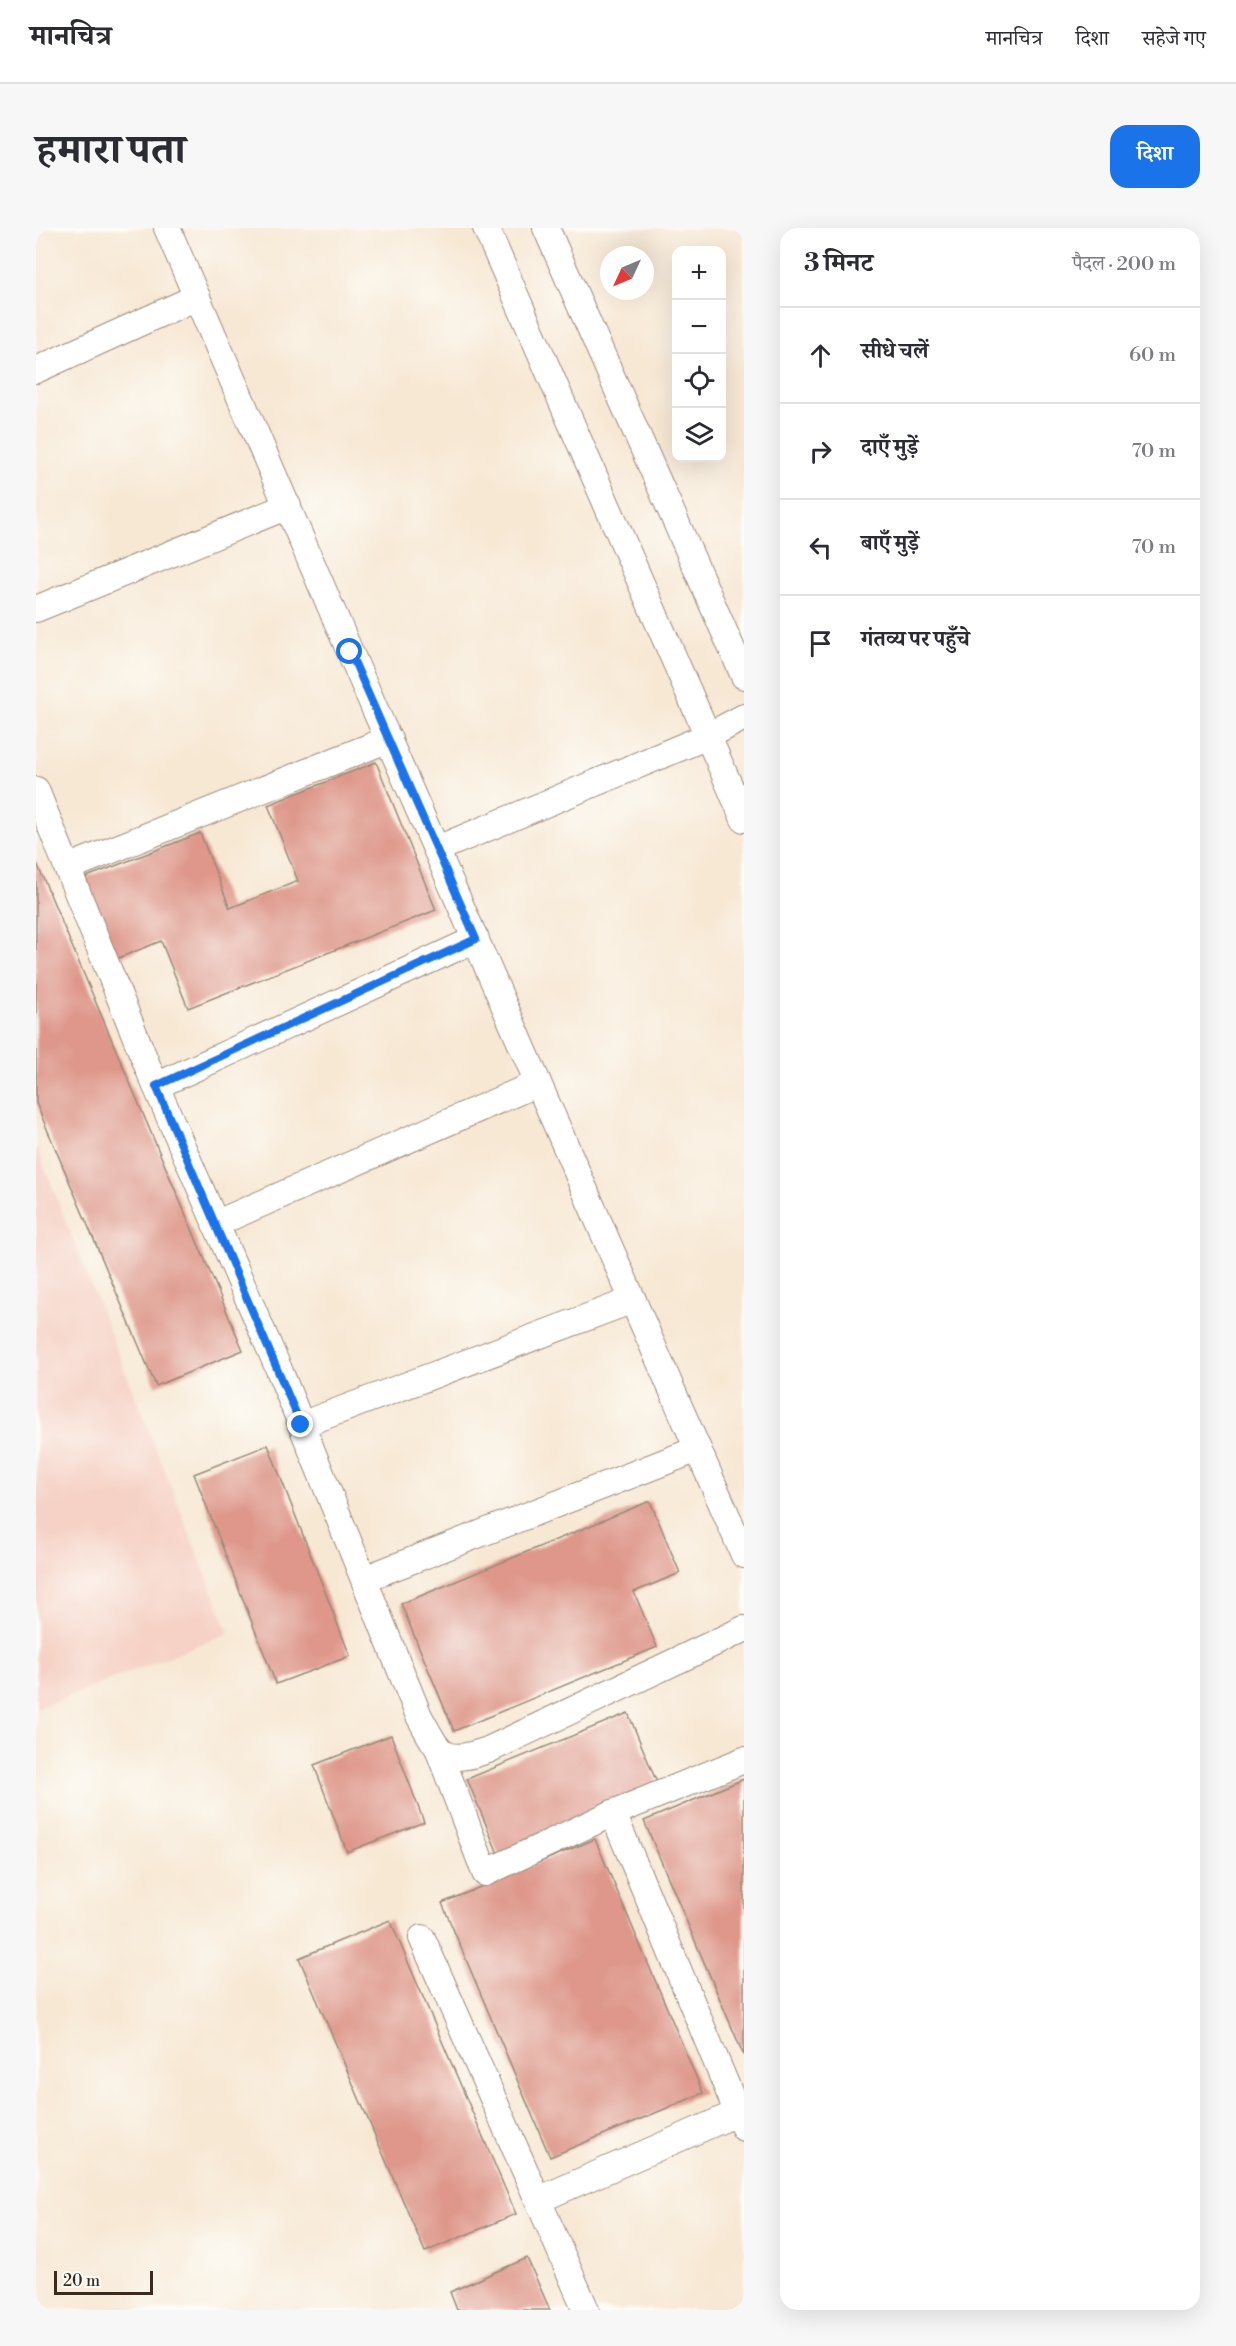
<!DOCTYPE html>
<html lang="hi">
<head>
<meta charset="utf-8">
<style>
	body { margin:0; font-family:"Libre Bodoni","Noto Serif Devanagari",serif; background:#f7f7f7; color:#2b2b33 }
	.controls { position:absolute; right:18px; top:18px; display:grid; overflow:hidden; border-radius:12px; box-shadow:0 6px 24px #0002 }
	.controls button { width:54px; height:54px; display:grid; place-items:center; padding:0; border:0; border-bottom:2px solid #e1e1e2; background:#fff; color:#2b2b33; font:30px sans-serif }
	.compass { position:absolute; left:564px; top:18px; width:54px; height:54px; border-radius:50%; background:#fff; box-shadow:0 6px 24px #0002; rotate:226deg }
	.scale { position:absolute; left:18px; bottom:15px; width:99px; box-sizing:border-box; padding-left:6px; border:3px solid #3b2a1e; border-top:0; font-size:16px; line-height:21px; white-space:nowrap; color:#3b2a1e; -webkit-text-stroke:4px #fdfcf7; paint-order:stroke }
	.stop { position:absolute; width:18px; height:18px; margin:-14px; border:4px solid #1a73e8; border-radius:50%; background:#fff }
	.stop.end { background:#1a73e8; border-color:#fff; box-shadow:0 2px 6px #0008 }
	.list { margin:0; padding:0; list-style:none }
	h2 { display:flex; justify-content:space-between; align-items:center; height:78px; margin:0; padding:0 24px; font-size:26px }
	h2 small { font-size:20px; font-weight:400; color:#7c7c81 }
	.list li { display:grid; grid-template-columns:39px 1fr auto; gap:18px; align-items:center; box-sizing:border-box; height:96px; padding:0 24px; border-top:2px solid #e1e1e2 }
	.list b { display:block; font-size:22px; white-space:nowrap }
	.list em { font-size:20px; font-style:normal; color:#7c7c81 }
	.icon { flex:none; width:33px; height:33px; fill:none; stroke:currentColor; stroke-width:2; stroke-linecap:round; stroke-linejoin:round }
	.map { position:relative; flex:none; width:708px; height:2082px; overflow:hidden; border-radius:18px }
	header { display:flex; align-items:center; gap:36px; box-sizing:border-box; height:84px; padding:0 30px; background:#fff; border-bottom:2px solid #e1e1e2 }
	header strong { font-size:28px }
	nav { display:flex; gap:33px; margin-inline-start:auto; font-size:21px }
	.intro { display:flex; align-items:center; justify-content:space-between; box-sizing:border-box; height:144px; padding:0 36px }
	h1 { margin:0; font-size:42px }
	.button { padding:15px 27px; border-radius:18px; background:#1a73e8; color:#fff; font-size:21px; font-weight:700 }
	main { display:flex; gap:36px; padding:0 36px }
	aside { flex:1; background:#fff; border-radius:18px; box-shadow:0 6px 24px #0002 }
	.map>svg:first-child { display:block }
	.built { fill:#f6d1c5 }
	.building { fill:#de978a }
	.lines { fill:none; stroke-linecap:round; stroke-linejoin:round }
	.minor-casing { stroke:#998979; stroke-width:28 }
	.minor { stroke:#fff; stroke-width:26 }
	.route { stroke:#1a73e8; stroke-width:8 }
</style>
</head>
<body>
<header>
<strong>मानचित्र</strong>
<nav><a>मानचित्र</a><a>दिशा</a><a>सहेजे गए</a></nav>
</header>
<div class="intro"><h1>हमारा पता</h1><a class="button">दिशा</a></div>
<main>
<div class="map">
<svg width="708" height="2082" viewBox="0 0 708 2082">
	<rect width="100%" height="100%" fill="#fdfcf7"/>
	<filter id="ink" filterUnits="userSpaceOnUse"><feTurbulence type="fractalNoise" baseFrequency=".0167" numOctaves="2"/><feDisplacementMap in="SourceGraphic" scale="12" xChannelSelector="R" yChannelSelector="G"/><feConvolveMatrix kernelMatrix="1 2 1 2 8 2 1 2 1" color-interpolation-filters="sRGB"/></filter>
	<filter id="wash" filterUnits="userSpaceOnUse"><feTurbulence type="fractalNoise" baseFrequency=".008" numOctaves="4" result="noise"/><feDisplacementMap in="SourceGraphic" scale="24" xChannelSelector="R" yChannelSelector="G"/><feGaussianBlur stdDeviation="1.35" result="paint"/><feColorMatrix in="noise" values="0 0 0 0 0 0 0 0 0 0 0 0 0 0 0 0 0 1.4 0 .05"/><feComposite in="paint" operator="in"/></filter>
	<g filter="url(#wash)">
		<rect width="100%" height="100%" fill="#f7e8d4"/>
		<!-- built -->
		<path class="built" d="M0,918L193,1405L0,1481Z"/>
		<g id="blocks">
			<!-- building -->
			<g class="building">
				<path d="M340,534L400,682L152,780L125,713L75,733L43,652L164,605L194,680L262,653L232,577Z"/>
				<path d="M0,633L207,1122L120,1158L0,875Z"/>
				<path d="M232,1217L314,1428L240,1456L158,1246Z"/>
				<path d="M614,1273L644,1345L598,1364L621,1419L418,1503L365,1376Z"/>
				<path d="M592,1485L624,1562L463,1628L431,1551Z"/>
				<path d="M355,1507L388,1594L311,1624L278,1537Z"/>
				<path d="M708,1551V1828L608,1593Z"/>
				<path d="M559,1611L667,1865L514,1929L406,1675Z"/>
				<path d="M354,1692L480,1986L389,2024L263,1730Z"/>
				<path d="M491,2030L514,2082H421L414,2064Z"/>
			</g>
		</g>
	</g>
	<g filter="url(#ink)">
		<use href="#blocks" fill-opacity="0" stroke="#998979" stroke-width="1.5"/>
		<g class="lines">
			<defs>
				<g id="minor">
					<path d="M131,0L314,424L708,1327"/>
					<path d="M450,0L708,591"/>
					<path d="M510,0L708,448"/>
					<path d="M0,142L161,69"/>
					<path d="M0,381L252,278"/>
					<path d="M0,562L113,842L244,1144L383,1488C404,1526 406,1538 452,1522L708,1401"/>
					<path d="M401,621L672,508L708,489"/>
					<path d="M31,640L353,511"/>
					<path d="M120,858L440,711"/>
					<path d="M179,996L502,855"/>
					<path d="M265,1197L597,1072"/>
					<path d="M328,1351L662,1221"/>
					<path d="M403,1523L449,1645L577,1585L708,1532"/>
					<path d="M577,1585L708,1900"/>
					<path d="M386,1710L502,1972L708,1882"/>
					<path d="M502,1972L550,2082"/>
				</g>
			</defs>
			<!-- minor casing -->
			<use href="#minor" class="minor-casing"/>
			<!-- minor -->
			<use href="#minor" class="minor"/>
		</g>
	</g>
	<g class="lines" filter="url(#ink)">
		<!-- route -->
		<path class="route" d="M265,1197L120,858L440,711L314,424"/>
	</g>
</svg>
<div class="controls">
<button>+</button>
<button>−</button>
<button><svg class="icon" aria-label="locate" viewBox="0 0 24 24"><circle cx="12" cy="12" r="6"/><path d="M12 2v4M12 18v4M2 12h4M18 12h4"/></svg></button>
<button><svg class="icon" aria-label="layers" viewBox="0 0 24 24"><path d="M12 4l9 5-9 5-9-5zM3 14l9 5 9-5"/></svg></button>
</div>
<svg class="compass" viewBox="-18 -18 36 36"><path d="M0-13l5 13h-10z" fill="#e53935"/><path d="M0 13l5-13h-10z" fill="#7c7c81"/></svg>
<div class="scale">20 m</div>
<div class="stop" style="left:314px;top:424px"></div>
<div class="stop end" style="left:265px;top:1197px"></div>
</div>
<aside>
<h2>3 मिनट<small>पैदल · 200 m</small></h2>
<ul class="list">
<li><svg class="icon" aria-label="ahead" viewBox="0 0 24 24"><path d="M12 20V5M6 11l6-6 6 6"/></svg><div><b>सीधे चलें</b></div><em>60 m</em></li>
<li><svg class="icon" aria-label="right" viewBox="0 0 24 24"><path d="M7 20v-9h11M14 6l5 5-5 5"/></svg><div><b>दाएँ मुड़ें</b></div><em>70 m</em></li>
<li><svg class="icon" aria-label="left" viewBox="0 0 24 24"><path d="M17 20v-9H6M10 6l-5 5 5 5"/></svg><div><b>बाएँ मुड़ें</b></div><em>70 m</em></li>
<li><svg class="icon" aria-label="arrive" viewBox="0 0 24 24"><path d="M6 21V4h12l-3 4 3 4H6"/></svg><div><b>गंतव्य पर पहुँचे</b></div></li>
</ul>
</aside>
</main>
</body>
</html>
